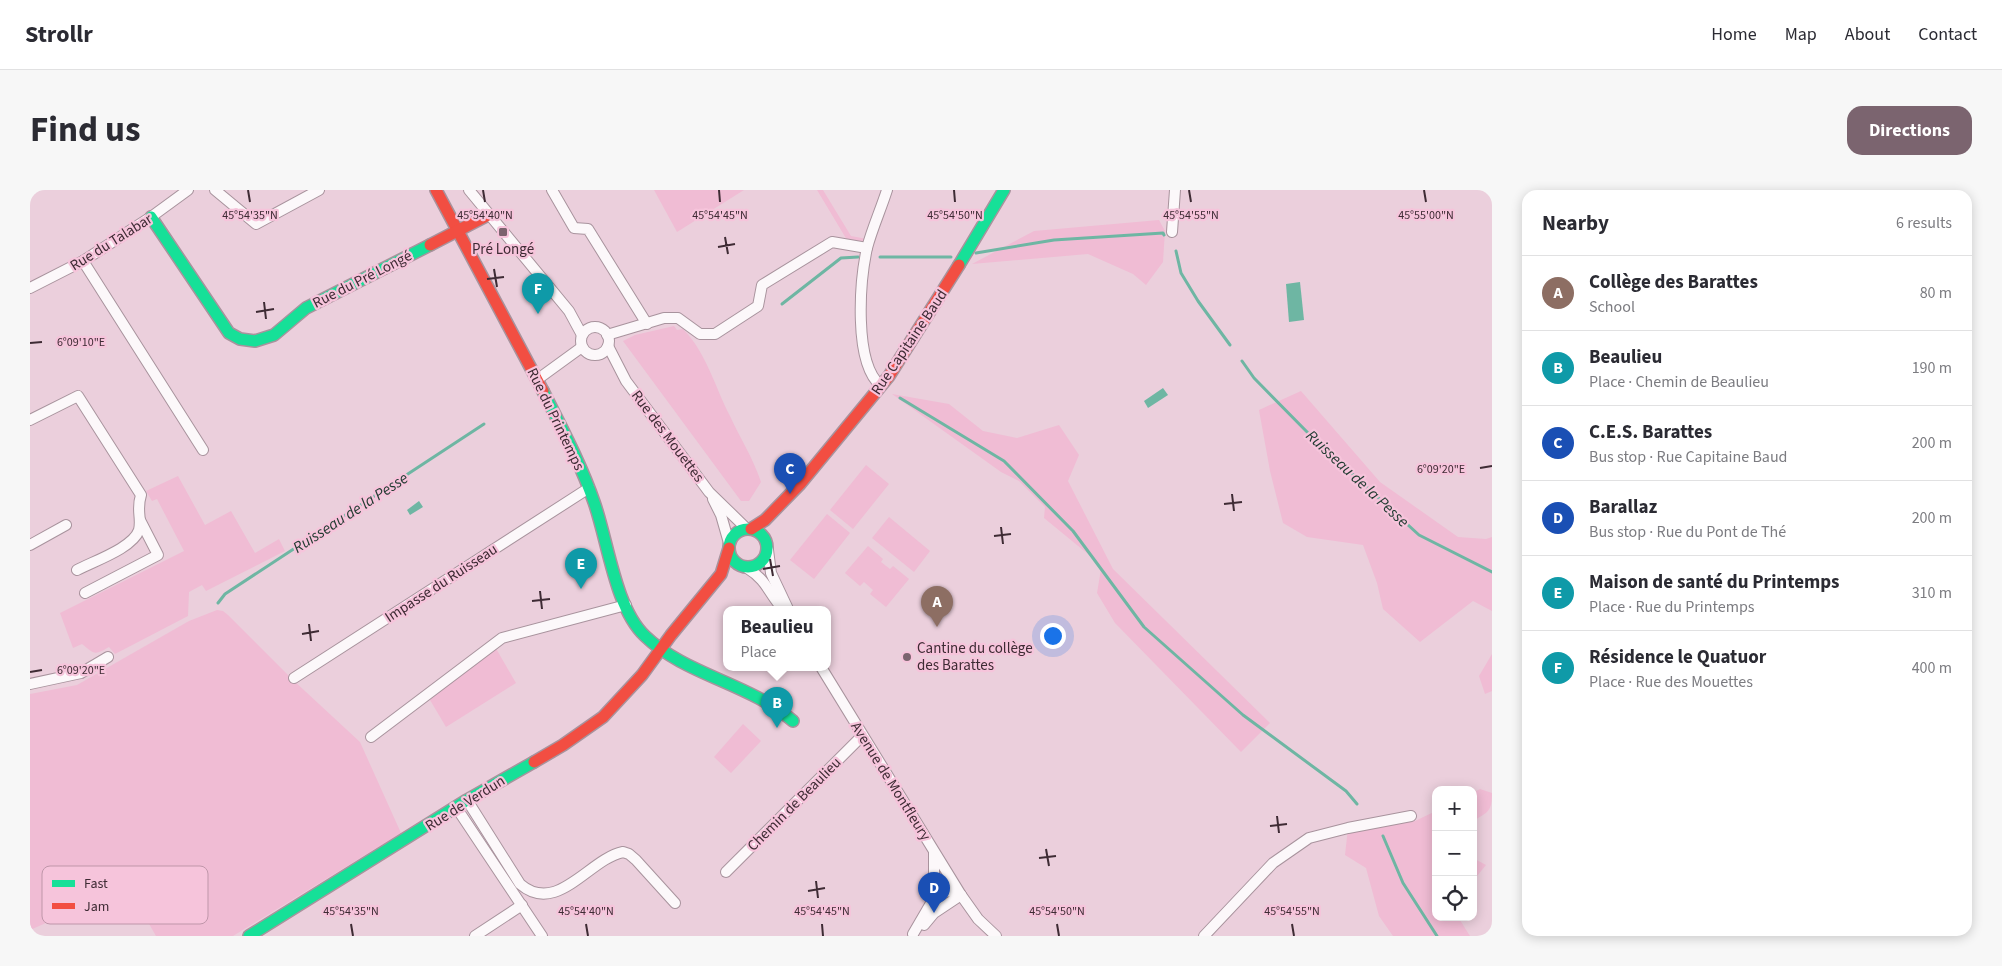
<!DOCTYPE html>
<html lang="en">
<head>
<meta charset="utf-8">
<style>
	body { margin:0; font-family:"Source Sans 3",sans-serif; background:#f7f7f7; color:#2b2b33 }
	.controls { position:absolute; right:15px; bottom:15px; display:grid; overflow:hidden; border-radius:10px; box-shadow:0 2px 12px #0003 }
	.controls button { width:45px; height:45px; display:grid; place-items:center; padding:0; border:0; border-bottom:1px solid #e1e1e2; background:#fff; color:#2b2b33; font:25px sans-serif }
	.you { position:absolute; left:1022px; top:445px; width:18px; height:18px; margin:-12px; border:4px solid #fff; border-radius:50%; background:#1a73e8; box-shadow:0 0 0 8px #1a73e833 }
	.badge { display:grid; place-items:center; width:32px; height:32px; border-radius:50%; background:#7b646f; color:#fff; font-size:16px; font-weight:700 }
	.pin { position:absolute; translate:-50% -41px; filter:drop-shadow(0 1px 2px #0008) }
	.pin::after { content:''; position:absolute; top:26px; width:18px; height:15px; background:inherit; clip-path:polygon(0 0,100% 0,50% 100%) }
	.popup { position:absolute; left:693px; top:416px; width:108px; height:65px; box-sizing:border-box; display:grid; place-content:center; border-radius:10px; background:#fff; filter:drop-shadow(0 1px 4px #0005); font-size:16px; white-space:nowrap; color:#7c7c81 }
	.popup b { font-size:19px; color:#2b2b33 }
	.popup::after { content:''; position:absolute; left:50%; top:100%; margin-left:-10px; border:10px solid transparent; border-top-color:#fff }
	.list { margin:0; padding:0; list-style:none }
	h2 { display:flex; justify-content:space-between; align-items:center; height:65px; margin:0; padding:0 20px; font-size:21px }
	h2 small { font-size:16px; font-weight:400; color:#7c7c81 }
	.list li { display:grid; grid-template-columns:32px 1fr auto; gap:15px; align-items:center; box-sizing:border-box; height:75px; padding:0 20px; border-top:1px solid #e1e1e2 }
	.list b { display:block; font-size:19px; white-space:nowrap }
	.list p { margin:0; font-size:16px; white-space:nowrap; color:#7c7c81 }
	.list em { font-size:16px; font-style:normal; color:#7c7c81 }
	.icon { flex:none; width:28px; height:28px; fill:none; stroke:currentColor; stroke-width:2; stroke-linecap:round; stroke-linejoin:round }
	.map { position:relative; flex:none; width:1462px; height:746px; overflow:hidden; border-radius:15px }
	header { display:flex; align-items:center; gap:30px; box-sizing:border-box; height:70px; padding:0 25px; background:#fff; border-bottom:1px solid #e1e1e2 }
	header strong { font-size:24px }
	nav { display:flex; gap:28px; margin-inline-start:auto; font-size:18px }
	.intro { display:flex; align-items:center; justify-content:space-between; box-sizing:border-box; height:120px; padding:0 30px }
	h1 { margin:0; font-size:35px }
	.button { padding:12px 22px; border-radius:15px; background:#7b646f; color:#fff; font-size:18px; font-weight:700 }
	main { display:flex; gap:30px; padding:0 30px }
	aside { flex:1; background:#fff; border-radius:15px; box-shadow:0 2px 12px #0003 }
	.map>svg:first-child { display:block }
	.green { fill:#f0bcd4 }
	.water { fill:#6eb6a3 }
	.lines { fill:none; stroke-linecap:round; stroke-linejoin:round }
	.stream { stroke:#6eb6a3; stroke-width:3 }
	.street-casing { stroke:#a8939d; stroke-width:12 }
	.fast-casing { stroke:#a8939d; stroke-width:14 }
	.jam-casing { stroke:#a8939d; stroke-width:14 }
	.street { stroke:#fcf8fa; stroke-width:10 }
	.fast { stroke:#16e098; stroke-width:11 }
	.jam { stroke:#f24e42; stroke-width:11 }
	.ticks { fill:none; stroke:#3e2b34; stroke-width:2 }
	.poi-dot { fill:#7b646f; stroke:#f6c4db; stroke-width:2 }
	.labels { text-anchor:middle; stroke-width:4.5; stroke-linejoin:round; paint-order:stroke }
	.street-label { font-size:15px; fill:#3e2b34; stroke:#f6c4db }
	.poi-label { font-size:15px; fill:#3e2b34; stroke:#f6c4db }
	.water-label { font-size:16px; font-style:italic; fill:#223b32; stroke:#f6c4db }
	.key { fill:#f6c4db; stroke:#bf96a9; stroke-width:1 }
	.key-label { font-size:14px; fill:#3e2b34 }
	.ticks-label { font-size:12px; text-anchor:middle; fill:#3e2b34; stroke:#f6c4db; stroke-width:4.5; stroke-linejoin:round; paint-order:stroke }
</style>
</head>
<body>
<header>
<strong>Strollr</strong>
<nav><a>Home</a><a>Map</a><a>About</a><a>Contact</a></nav>
</header>
<div class="intro"><h1>Find us</h1><a class="button">Directions</a></div>
<main>
<div class="map">
<svg width="1462" height="746" viewBox="0 0 1462 746">
	<rect width="100%" height="100%" fill="#ebcfdc"/>
	<!-- green -->
	<g class="green">
		<path d="M624,0H714L647,42Z"/>
		<path d="M787,0H793L821,46L837,49L836,54L817,50Z"/>
		<path d="M1129,30L1135,41L1133,72L1116,95L1103,84L1058,64L942,74L1004,41Z"/>
		<path d="M644,136L647,140L653,139C676,162 685,197 700,226C710,248 723,268 731,292L719,311H711L593,151L605,145Z"/>
		<path d="M1271,201L1350,292L1428,347L1456,349L1462,347V421L1443,411L1390,452L1353,419L1347,393L1333,355L1277,347L1253,333L1240,281L1229,220Z"/>
		<path d="M862,204L919,214L953,241L987,248L1029,235L1049,265L1038,291L1083,379L1240,533L1211,562L1085,433L1067,403L1071,379L1064,369L1014,328L1015,317L989,291L971,282Z"/>
		<path d="M836,275L859,294L823,339L800,320Z"/>
		<path d="M148,286L175,335L201,321L225,363L249,349L255,361L176,401L172,395L159,402L158,426L85,464L79,457C65,465 65,465 52,454L43,458L30,423L154,361L127,309L122,311L116,301Z"/>
		<path d="M797,324L820,343L784,389L760,370Z"/>
		<path d="M859,327L900,361L884,382L842,348Z"/>
		<path d="M838,356L853,369L851,372L860,379L863,376L879,389L856,417L840,404L843,400L834,392L830,396L815,383Z"/>
		<path d="M187,420L193,421L198,425L262,489L330,552L371,643L203,746H126L98,697L0,740V504L47,495L159,431Z"/>
		<path d="M464,455L486,493L416,537L400,510Z"/>
		<path d="M1462,464V501L1455,504L1449,486Z"/>
		<path d="M713,534L731,551L701,583L684,567Z"/>
		<path d="M1450,599L1462,603C1462,622 1458,622 1443,631V603Z"/>
		<path d="M1406,621V727H1428L1440,746H1363L1349,726L1336,678L1315,665L1318,638L1385,631Z"/>
		<path d="M1443,668L1456,675L1443,691Z"/>
	</g>
	<!-- water -->
	<g class="water">
		<path d="M1270,92L1274,130L1259,132L1256,94Z"/>
		<path d="M1133,198L1138,205L1118,218L1114,211Z"/>
		<path d="M389,311L393,317L380,325L377,320Z"/>
	</g>
	<g class="lines">
		<!-- stream -->
		<g class="stream">
			<path d="M1146,61L1151,83L1168,111L1200,155"/>
			<path d="M946,63L1024,50L1133,43L1134,45"/>
			<path d="M850,67H921"/>
			<path d="M752,114L811,68L828,67"/>
			<path d="M1212,171L1224,188L1283,248L1389,345L1462,382"/>
			<path d="M870,208L974,271L1043,341L1114,437L1213,525L1316,601L1327,614"/>
			<path d="M188,413L195,404L454,234"/>
			<path d="M1353,646L1373,693L1407,746"/>
		</g>
		<defs>
			<g id="street">
				<path d="M185,0L226,34L289,0"/>
				<path d="M439,0L539,121L552,145"/>
				<path d="M522,0L544,38L558,39L617,134"/>
				<path d="M1142,42L1145,0"/>
				<path d="M53,71L173,260"/>
				<path d="M0,98L53,71L121,27L158,0"/>
				<circle cx="565" cy="151" r="14"/>
				<path d="M577,145L634,128H648L670,144H685L728,116L732,95L802,52L837,58"/>
				<path d="M578,156L596,191L679,302L717,339"/>
				<path d="M508,189L552,157"/>
				<path d="M851,196C823,173 830,90 837,58C842,39 851,19 857,0"/>
				<path d="M0,230L48,206L111,305C106,320 112,328 109,340C103,358 64,371 47,380"/>
				<path d="M683,309L691,325L699,353"/>
				<path d="M0,355L36,335"/>
				<path d="M738,360L741,383L758,419"/>
				<path d="M717,378C738,391 738,403 753,419"/>
				<path d="M55,403L128,365L110,330"/>
				<path d="M791,477L931,705L948,729L966,746"/>
				<path d="M264,488L559,298"/>
				<path d="M0,494L51,483L78,467"/>
				<path d="M341,547L472,448L596,415"/>
				<path d="M437,610L490,694C527,726 559,669 593,662L599,664L606,670L645,713"/>
				<path d="M426,617L512,746"/>
				<path d="M696,682L832,546"/>
				<path d="M904,708L918,701L931,705"/>
				<path d="M894,735L904,723L931,705"/>
				<path d="M883,744L904,708V663"/>
				<path d="M445,746L492,715"/>
				<path d="M1174,746L1243,673L1279,648L1318,638L1381,626"/>
			</g>
			<g id="fast">
				<path d="M121,27L199,143L210,149L225,151L244,145L276,118L400,55"/>
				<path d="M929,75L974,0"/>
				<path d="M513,201C531,237 551,274 564,312C578,351 585,418 615,446C655,485 719,493 763,531"/>
				<circle cx="718" cy="358" r="19"/>
				<path d="M219,746L437,610L504,572"/>
			</g>
			<g id="jam">
				<path d="M406,0L513,201"/>
				<path d="M400,55L458,25"/>
				<path d="M721,339L735,330L770,294L859,186L929,75"/>
				<path d="M504,572L533,555L573,527L612,485L641,445L691,384L699,358"/>
			</g>
		</defs>
		<!-- street casing -->
		<use href="#street" class="street-casing"/>
		<!-- fast casing -->
		<use href="#fast" class="fast-casing"/>
		<!-- jam casing -->
		<use href="#jam" class="jam-casing"/>
		<!-- street -->
		<use href="#street" class="street"/>
		<!-- fast -->
		<use href="#fast" class="fast"/>
		<!-- jam -->
		<use href="#jam" class="jam"/>
	</g>
	<!-- ticks -->
	<path class="ticks" d="M218,0L220,12M453,0L455,12M689,0L690,12M924,0L925,12M1159,0L1161,12M1394,0L1396,12M695,47L698,64M688,57L705,54M464,79L467,97M457,89L474,87M234,112L236,129M226,122L244,119M0,153L12,152M1450,278L1462,276M1202,304L1204,321M1194,314L1212,312M971,337L973,354M964,346L981,344M740,369L743,386M733,379L750,376M510,401L512,419M502,411L520,409M279,434L281,451M272,444L289,441M0,482L12,480M1247,626L1249,643M1240,636L1257,634M1016,659L1019,676M1009,668L1026,666M786,691L788,708M778,701L795,698M321,734L323,746M556,734L558,746M792,734L793,746M1027,734L1029,746M1262,734L1264,746"/>
	<!-- markers -->
	<g class="poi-dot">
		<rect x="468" y="37" width="10" height="10" rx="2.5"/>
		<circle cx="877" cy="467" r="5"/>
	</g>
	<g class="labels">
		<!-- street labels -->
		<g class="street-label">
			<text transform="translate(81 52) rotate(-32)" y="5">Rue du Talabar</text>
			<text transform="translate(332 89) rotate(-27)" y="5">Rue du Pré Longé</text>
			<text transform="translate(879 152) rotate(-56)" y="5">Rue Capitaine Baud</text>
			<text transform="translate(526 229) rotate(64)" y="5">Rue du Printemps</text>
			<text transform="translate(638 246) rotate(53)" y="5">Rue des Mouettes</text>
			<text transform="translate(411 393) rotate(-33)" y="5">Impasse du Ruisseau</text>
			<text transform="translate(861 591) rotate(58)" y="5">Avenue de Montfleury</text>
			<text transform="translate(435 613) rotate(-32)" y="5">Rue de Verdun</text>
			<text transform="translate(764 614) rotate(-45)" y="5">Chemin de Beaulieu</text>
		</g>
		<!-- poi labels -->
		<g class="poi-label">
			<text x="473" y="64">Pré Longé</text>
			<text x="887" y="463" text-anchor="start">Cantine du collège<tspan x="887" dy="17">des Barattes</tspan></text>
		</g>
		<!-- water labels -->
		<g class="water-label">
			<text transform="translate(1328 288) rotate(43)" y="6">Ruisseau de la Pesse</text>
			<text transform="translate(320 322) rotate(-33)" y="6">Ruisseau de la Pesse</text>
		</g>
	</g>
	<!-- legend -->
	<rect x="12" y="676" width="166" height="58" rx="8" class="key"/>
	<rect x="22" y="690" width="23" height="7" fill="#16e098"/>
	<rect x="22" y="713" width="23" height="6" fill="#f24e42"/>
	<g class="key-label">
		<text x="54" y="698">Fast</text>
		<text x="54" y="721">Jam</text>
	</g>
	<g class="ticks-label">
		<text x="220" y="29">45°54'35"N</text>
		<text x="455" y="29">45°54'40"N</text>
		<text x="690" y="29">45°54'45"N</text>
		<text x="925" y="29">45°54'50"N</text>
		<text x="1161" y="29">45°54'55"N</text>
		<text x="1396" y="29">45°55'00"N</text>
		<text x="51" y="156">6°09'10"E</text>
		<text x="1411" y="283">6°09'20"E</text>
		<text x="51" y="484">6°09'20"E</text>
		<text x="321" y="725">45°54'35"N</text>
		<text x="556" y="725">45°54'40"N</text>
		<text x="792" y="725">45°54'45"N</text>
		<text x="1027" y="725">45°54'50"N</text>
		<text x="1262" y="725">45°54'55"N</text>
	</g>
</svg>
<div class="controls">
<button>+</button>
<button>−</button>
<button><svg class="icon" aria-label="locate" viewBox="0 0 24 24"><circle cx="12" cy="12" r="6"/><path d="M12 2v4M12 18v4M2 12h4M18 12h4"/></svg></button>
</div>
<div class="you"></div>
<div class="pin badge" style="left:907px;top:437px;background:#8d6e63">A</div>
<div class="pin badge" style="left:747px;top:538px;background:#0f9aa8">B</div>
<div class="popup"><b>Beaulieu</b>Place</div>
<div class="pin badge" style="left:760px;top:304px;background:#1a4fb4">C</div>
<div class="pin badge" style="left:904px;top:723px;background:#1a4fb4">D</div>
<div class="pin badge" style="left:551px;top:399px;background:#0f9aa8">E</div>
<div class="pin badge" style="left:508px;top:124px;background:#0f9aa8">F</div>
</div>
<aside>
<h2>Nearby<small>6 results</small></h2>
<ul class="list">
<li><span class="badge" style="background:#8d6e63">A</span><div><b>Collège des Barattes</b><p>School</p></div><em>80 m</em></li>
<li><span class="badge" style="background:#0f9aa8">B</span><div><b>Beaulieu</b><p>Place · Chemin de Beaulieu</p></div><em>190 m</em></li>
<li><span class="badge" style="background:#1a4fb4">C</span><div><b>C.E.S. Barattes</b><p>Bus stop · Rue Capitaine Baud</p></div><em>200 m</em></li>
<li><span class="badge" style="background:#1a4fb4">D</span><div><b>Barallaz</b><p>Bus stop · Rue du Pont de Thé</p></div><em>200 m</em></li>
<li><span class="badge" style="background:#0f9aa8">E</span><div><b>Maison de santé du Printemps</b><p>Place · Rue du Printemps</p></div><em>310 m</em></li>
<li><span class="badge" style="background:#0f9aa8">F</span><div><b>Résidence le Quatuor</b><p>Place · Rue des Mouettes</p></div><em>400 m</em></li>
</ul>
</aside>
</main>
</body>
</html>
